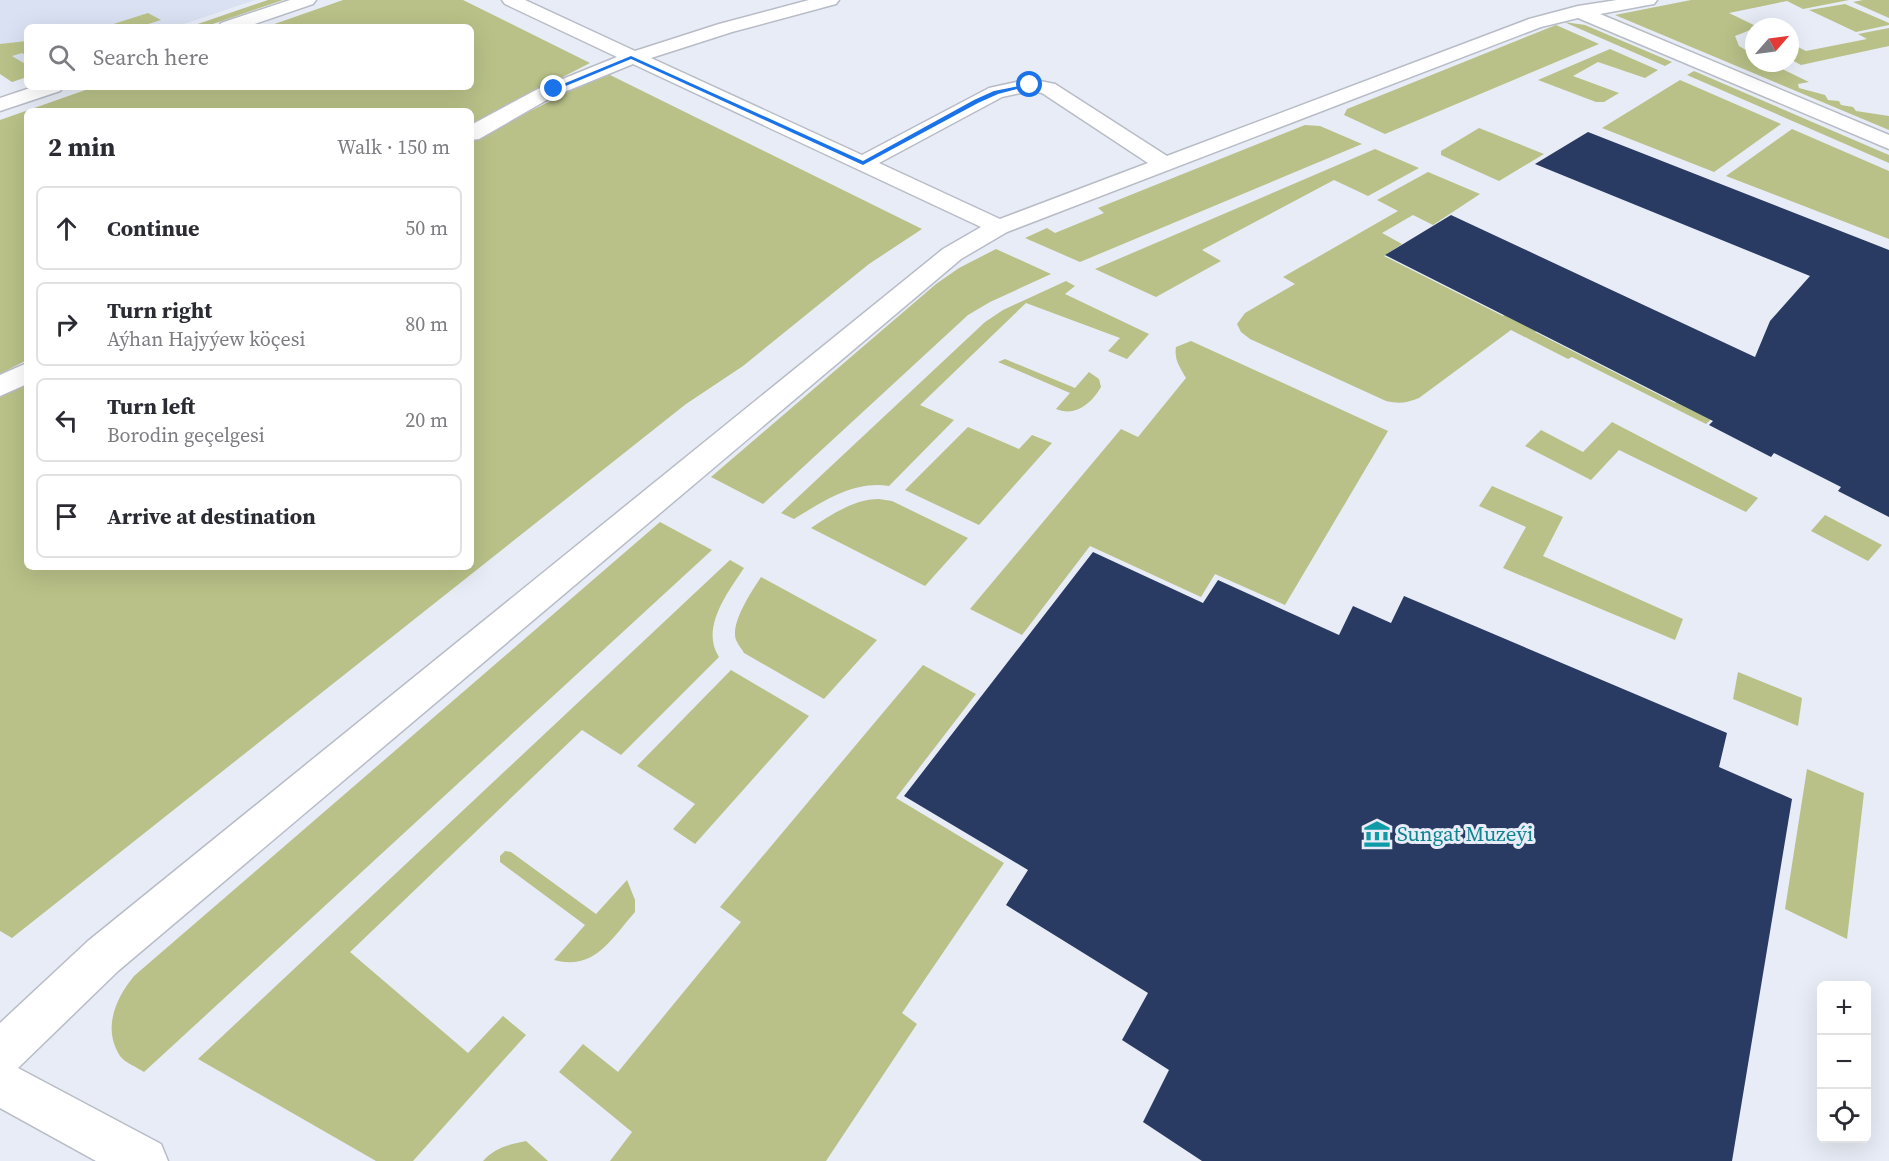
<!DOCTYPE html>
<html lang="en">
<head>
<meta charset="utf-8">
<style>
	body { margin:0; font-family:"Source Serif 4",serif; background:#f2f2f3; color:#2b2b33 }
	.controls { position:absolute; right:18px; bottom:18px; display:grid; overflow:hidden; border-radius:9px; box-shadow:0 6px 24px #0002 }
	.controls button { width:54px; height:54px; display:grid; place-items:center; padding:0; border:0; border-bottom:2px solid #e1e1e2; background:#fff; color:#2b2b33; font:30px sans-serif }
	.compass { position:absolute; left:1745px; top:18px; width:54px; height:54px; border-radius:50%; background:#fff; box-shadow:0 6px 24px #0002; rotate:62deg }
	.stop { position:absolute; width:18px; height:18px; margin:-14px; border:4px solid #1a73e8; border-radius:50%; background:#fff }
	.stop.end { background:#1a73e8; border-color:#fff; box-shadow:0 2px 6px #0008 }
	.list { margin:0; padding:0; list-style:none }
	h2 { display:flex; justify-content:space-between; align-items:center; height:78px; margin:0; padding:0 24px; font-size:26px }
	h2 small { font-size:20px; font-weight:400; color:#7c7c81 }
	.list li { display:grid; grid-template-columns:39px 1fr auto; gap:18px; align-items:center; box-sizing:border-box; height:84px; margin:0 12px 12px; padding:0 12px; border:2px solid #e1e1e2; border-radius:9px }
	.list b { display:block; font-size:22px; white-space:nowrap }
	.list p { margin:0; font-size:20px; white-space:nowrap; color:#7c7c81 }
	.list em { font-size:20px; font-style:normal; color:#7c7c81 }
	.icon { flex:none; width:33px; height:33px; fill:none; stroke:currentColor; stroke-width:2; stroke-linecap:round; stroke-linejoin:round }
	.map { position:relative; flex:none; width:1889px; height:1161px; overflow:hidden }
	.search { position:absolute; background:#fff; box-shadow:0 6px 24px #0002; left:24px; top:24px; width:450px; height:66px; display:flex; align-items:center; gap:15px; box-sizing:border-box; padding:0 21px; border-radius:9px; color:#7c7c81; font-size:22px }
	.panel { position:absolute; background:#fff; box-shadow:0 6px 24px #0002; left:24px; top:108px; width:450px; height:462px; border-radius:9px }
	.map>svg:first-child { display:block }
	.built { fill:#d9e1f2 }
	.green { fill:#b9c188 }
	.building { fill:#293a63 }
	.lines { fill:none; stroke-linecap:round; stroke-linejoin:round }
	.street-casing { stroke:#b8bcc6; stroke-width:3 }
	.street { fill:#fff; fill-rule:evenodd }
	.route { fill:#1a73e8 }
	.labels { text-anchor:middle; stroke-width:6; stroke-linejoin:round; paint-order:stroke }
	.near-culture-label { font-size:21px; fill:#0d838f; stroke:#e7ecf6; text-anchor:start }
</style>
</head>
<body>
<div class="map">
<svg width="1889" height="1161" viewBox="0 0 1889 1161">
	<rect width="100%" height="100%" fill="#e7ecf6"/>
	<!-- built -->
	<path class="built" d="M0,0H255L175,27H27V77L12,82L0,74Z"/>
	<!-- green -->
	<g class="green">
		<path d="M268,0H283L204,27H189Z"/>
		<path d="M343,0H463L590,63L471,124V111H27V360L0,374V120L94,87H471V27H266Z"/>
		<path d="M1691,0H1849L1803,9L1787,1L1729,13L1758,27L1735,36L1739,46L1754,55V63H1770L1809,82L1798,84L1799,88L1825,95L1828,100L1839,101L1841,105L1853,107L1856,111L1889,116V130L1615,15Z"/>
		<path d="M1863,0H1889V18L1853,2Z"/>
		<path d="M1845,4L1889,23V25L1856,32L1809,10Z"/>
		<path d="M148,13L161,20L139,27H104Z"/>
		<path d="M1564,22L1585,25L1672,62L1665,66Z"/>
		<path d="M1556,25L1599,44L1385,134L1344,115L1347,109Z"/>
		<path d="M1889,28V46L1801,65L1790,59V43L1806,51L1867,39L1858,34Z"/>
		<path d="M27,41V56L22,53L12,56L27,65V77L12,82L0,74V44Z"/>
		<path d="M1610,49L1658,70L1645,78L1598,62L1573,76L1619,93L1604,102H1596L1538,80Z"/>
		<path d="M1694,71L1889,155V163L1687,75Z"/>
		<path d="M606,73L922,229L869,264L743,366L686,404L12,938L0,931V397L27,382V567H471V141Z"/>
		<path d="M1680,80L1781,124L1714,172L1602,128Z"/>
		<path d="M1305,125L1320,126L1362,144L1080,262L1025,238L1047,228L1055,233L1104,213L1098,208Z"/>
		<path d="M1479,128L1544,154L1499,181L1441,155V151Z"/>
		<path d="M1792,129L1889,171V239L1726,176Z"/>
		<path d="M1375,149L1419,168L1368,196L1334,180L1202,250L1221,261L1156,297L1095,269Z"/>
		<path d="M1428,172L1480,194L1433,225L1413,215L1382,233L1402,244L1384,256L1503,316L1522,303L1553,318L1535,332L1675,403L1692,387L1727,405L1706,424L1572,357L1568,359L1511,330L1419,398C1407,403 1399,404 1386,401L1250,339L1241,332L1237,324L1245,313L1295,284L1283,277L1398,211L1377,200Z"/>
		<path d="M996,249L1051,274L990,302L968,315L763,504L711,477L936,284L959,268Z"/>
		<path d="M1066,281L1075,286L1065,294L1149,334L1127,359L1108,351L1120,338L1026,303L920,405L954,420L889,486C854,480 822,502 794,519L781,513L985,322L1003,310Z"/>
		<path d="M1191,341L1388,431L1285,605L1215,574L1201,597L1090,546L1022,635L970,609L1121,429L1138,437L1186,378C1180,367 1174,360 1176,347Z"/>
		<path d="M1005,359L1075,388L1089,372L1099,379L1101,387C1091,404 1075,417 1056,409L1070,393L998,362Z"/>
		<path d="M1612,422L1758,498L1746,512L1619,450L1591,480L1525,446L1541,430L1583,452Z"/>
		<path d="M968,427L1019,449L1032,435L1052,443L979,525L905,490Z"/>
		<path d="M1492,486L1563,517L1543,556L1683,619L1675,640L1503,568L1526,527L1479,506Z"/>
		<path d="M879,499L892,501L968,538L925,586L811,528C831,515 854,499 879,499Z"/>
		<path d="M1825,515L1882,545L1868,561L1811,531Z"/>
		<path d="M660,522L712,550L144,1072C137,1067 125,1063 120,1056C102,1028 116,998 134,976Z"/>
		<path d="M730,560L744,568C728,592 700,628 719,657L621,755L582,730L350,952L468,1053L503,1016L526,1035L413,1161H376L198,1059Z"/>
		<path d="M761,577L877,640L824,699L744,653C742,649 738,645 736,640C730,623 752,591 761,577Z"/>
		<path d="M923,665L976,694L896,798L1004,863L902,1013L917,1024L826,1161H610L632,1132L559,1072L583,1044L618,1072L741,922L720,907Z"/>
		<path d="M731,670L809,716L695,844L673,829L695,804L637,766Z"/>
		<path d="M1738,672L1802,698L1798,726L1733,699Z"/>
		<path d="M1807,769L1864,793L1847,939L1785,909Z"/>
		<path d="M505,851L511,852L596,914L627,880L635,900V912C611,939 595,971 554,960L585,925L500,862V856Z"/>
		<path d="M526,1141L548,1161H483C494,1148 510,1144 526,1141Z"/>
	</g>
	<!-- building -->
	<g class="building">
		<path d="M1588,132L1889,250V517L1838,491L1841,487L1774,453L1771,457L1709,425L1713,421L1385,255L1451,215L1755,357L1770,321L1810,276L1535,164Z"/>
		<path d="M1093,552L1203,603L1218,580L1339,635L1353,606L1391,623L1404,596L1727,733L1719,767L1792,799L1732,1161H1202L1143,1122L1169,1070L1122,1040L1148,993L1006,905L1028,870L904,796Z"/>
	</g>
	<g class="lines">
		<defs>
			<g id="street">
				<path d="M290,0H316L313,4L246,27H219L221,23Z"/>
				<path d="M502,0H525L635,51L719,24L809,0H839L836,4L732,32L651,58L862,155L989,88L1030,79L1055,84L1167,156L1529,19L1578,6L1617,0H1657L1654,4L1648,5L1600,14L1889,135V149L1578,18L1541,27L1007,232L961,259L118,971L18,1068L161,1144L168,1161H96L0,1108V1023L88,941L943,249L981,227L633,64L552,97L479,139L471,140V125L538,89L617,57L505,4ZM1030,91L1042,93L1148,163L1000,219L879,163L1002,97Z"/>
				<path d="M33,87H63L60,91L0,111V98Z"/>
				<path d="M27,363V384L0,396V375Z"/>
			</g>
		</defs>
		<!-- street casing -->
		<use href="#street" class="street-casing"/>
		<!-- street -->
		<use href="#street" class="street"/>
	</g>
	<!-- route -->
	<path class="route" d="M631,56L863,161L974,100L994,91L1030,84L1033,85L998,94L978,103L863,165L631,59L556,90L551,89Z"/>
	<!-- icons -->
	<defs>
		<symbol id="museum-bare" viewBox="-9 -9 18 18"><path d="M0-6L6-3V-2H-6V-3ZM-5-1h2V3h-2ZM-1-1h2V3h-2ZM3-1h2V3H3ZM-6 4H6V6H-6Z" fill="#0f9aa8" stroke="#e7ecf6" stroke-width="2.5" paint-order="stroke"/></symbol>
	</defs>
	<g fill-rule="evenodd">
		<use href="#museum-bare" x="1358" y="815" width="38" height="38"/>
	</g>
	<g class="labels">
		<!-- near-culture labels -->
		<g class="near-culture-label">
			<text x="1397" y="841">Sungat Muzeýi</text>
		</g>
	</g>
</svg>
<div class="controls">
<button>+</button>
<button>−</button>
<button><svg class="icon" aria-label="locate" viewBox="0 0 24 24"><circle cx="12" cy="12" r="6"/><path d="M12 2v4M12 18v4M2 12h4M18 12h4"/></svg></button>
</div>
<svg class="compass" viewBox="-18 -18 36 36"><path d="M0-13l5 13h-10z" fill="#e53935"/><path d="M0 13l5-13h-10z" fill="#7c7c81"/></svg>
<div class="stop" style="left:1030px;top:85px"></div>
<div class="stop end" style="left:554px;top:89px"></div>
<div class="search"><svg class="icon" aria-label="search" viewBox="0 0 24 24"><circle cx="10" cy="10" r="6"/><path d="M15 15l6 6"/></svg>Search here</div>
<section class="panel">
<h2>2 min<small>Walk · 150 m</small></h2>
<ul class="list">
<li><svg class="icon" aria-label="ahead" viewBox="0 0 24 24"><path d="M12 20V5M6 11l6-6 6 6"/></svg><div><b>Continue</b></div><em>50 m</em></li>
<li><svg class="icon" aria-label="right" viewBox="0 0 24 24"><path d="M7 20v-9h11M14 6l5 5-5 5"/></svg><div><b>Turn right</b><p>Aýhan Hajyýew köçesi</p></div><em>80 m</em></li>
<li><svg class="icon" aria-label="left" viewBox="0 0 24 24"><path d="M17 20v-9H6M10 6l-5 5 5 5"/></svg><div><b>Turn left</b><p>Borodin geçelgesi</p></div><em>20 m</em></li>
<li><svg class="icon" aria-label="arrive" viewBox="0 0 24 24"><path d="M6 21V4h12l-3 4 3 4H6"/></svg><div><b>Arrive at destination</b></div></li>
</ul>
</section>
</div>
</body>
</html>
